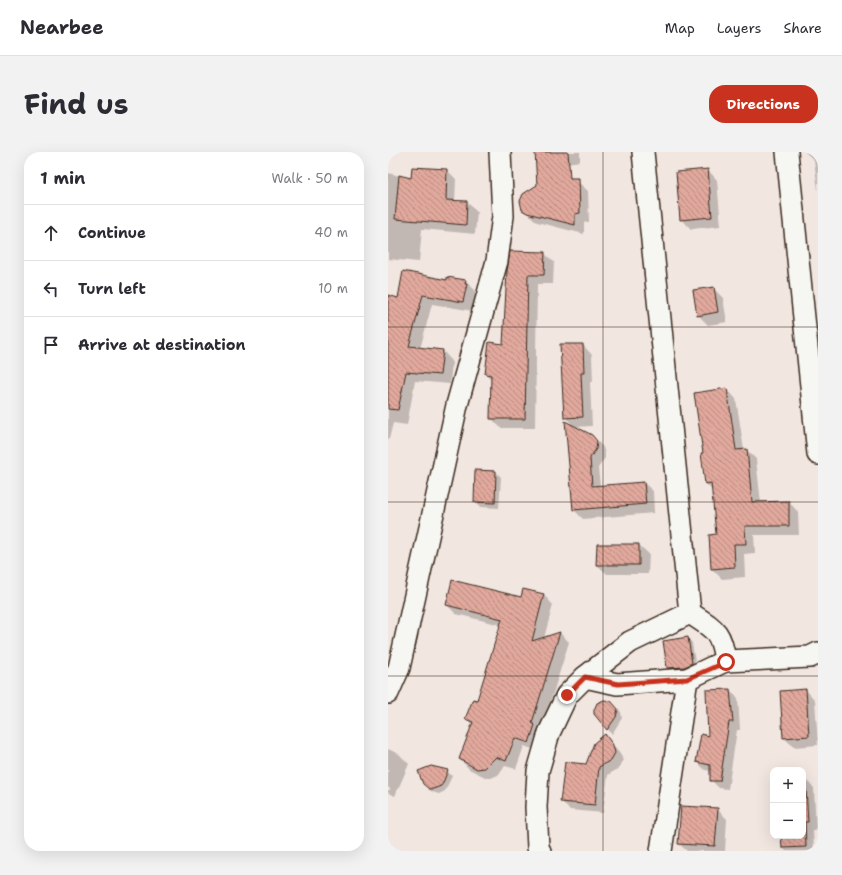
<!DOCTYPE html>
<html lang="en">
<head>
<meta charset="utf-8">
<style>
	body { margin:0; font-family:"Shantell Sans",sans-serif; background:#f2f2f3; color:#2b2b33 }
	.controls { position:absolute; right:12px; bottom:12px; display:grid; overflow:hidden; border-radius:8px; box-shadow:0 4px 16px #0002 }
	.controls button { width:36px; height:36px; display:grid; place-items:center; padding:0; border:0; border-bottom:1px solid #e1e1e2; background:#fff; color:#2b2b33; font:20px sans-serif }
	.stop { position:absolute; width:12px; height:12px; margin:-9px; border:3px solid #c8321e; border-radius:50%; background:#fff }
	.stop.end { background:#c8321e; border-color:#fff; box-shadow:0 1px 4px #0008 }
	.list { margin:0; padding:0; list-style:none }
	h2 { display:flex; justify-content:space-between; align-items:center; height:52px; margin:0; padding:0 16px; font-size:17px }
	h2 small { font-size:13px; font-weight:400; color:#7c7c81 }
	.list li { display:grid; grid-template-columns:26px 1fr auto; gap:12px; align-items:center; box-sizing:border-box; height:56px; padding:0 16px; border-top:1px solid #e1e1e2 }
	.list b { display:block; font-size:15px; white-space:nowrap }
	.list em { font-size:13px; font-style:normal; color:#7c7c81 }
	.icon { flex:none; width:22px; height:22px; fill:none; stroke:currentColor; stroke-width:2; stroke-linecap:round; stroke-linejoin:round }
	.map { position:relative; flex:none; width:430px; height:699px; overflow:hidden; border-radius:16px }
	header { display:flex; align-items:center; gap:24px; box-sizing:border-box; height:56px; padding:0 20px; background:#fff; border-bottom:1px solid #e1e1e2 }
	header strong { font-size:19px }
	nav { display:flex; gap:22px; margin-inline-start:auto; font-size:14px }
	.intro { display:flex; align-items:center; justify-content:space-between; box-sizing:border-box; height:96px; padding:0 24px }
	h1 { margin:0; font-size:28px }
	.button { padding:10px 18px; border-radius:16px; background:#c8321e; color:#fff; font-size:14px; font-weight:700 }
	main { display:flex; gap:24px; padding:0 24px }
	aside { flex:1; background:#fff; border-radius:16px; box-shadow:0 4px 16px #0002 }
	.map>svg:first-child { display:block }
	.shadow { fill:#0003 }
	.building { fill:url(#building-back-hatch); stroke:#3b2a1e }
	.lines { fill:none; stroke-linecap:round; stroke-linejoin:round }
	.minor-casing { stroke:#3b2a1e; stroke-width:24 }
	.minor { stroke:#f6f6f2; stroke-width:21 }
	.route { stroke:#c8321e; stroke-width:5 }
	.grid { fill:none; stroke:#3b2a1e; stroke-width:1; stroke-opacity:0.55 }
</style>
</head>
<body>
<header>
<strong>Nearbee</strong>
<nav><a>Map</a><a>Layers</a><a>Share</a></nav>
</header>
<div class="intro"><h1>Find us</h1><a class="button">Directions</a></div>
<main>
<aside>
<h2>1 min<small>Walk · 50 m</small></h2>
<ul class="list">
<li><svg class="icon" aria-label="ahead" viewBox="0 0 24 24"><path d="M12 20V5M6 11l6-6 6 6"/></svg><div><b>Continue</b></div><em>40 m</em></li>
<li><svg class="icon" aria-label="left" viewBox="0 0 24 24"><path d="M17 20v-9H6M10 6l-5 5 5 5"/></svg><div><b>Turn left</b></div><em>10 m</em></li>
<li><svg class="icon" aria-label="arrive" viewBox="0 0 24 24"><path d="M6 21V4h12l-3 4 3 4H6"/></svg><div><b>Arrive at destination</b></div></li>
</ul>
</aside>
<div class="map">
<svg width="430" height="699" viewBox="0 0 430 699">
	<defs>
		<pattern id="building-back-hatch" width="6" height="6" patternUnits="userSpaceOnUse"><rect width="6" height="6" fill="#e1a89d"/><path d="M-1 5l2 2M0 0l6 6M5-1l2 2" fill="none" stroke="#b8897f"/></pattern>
	</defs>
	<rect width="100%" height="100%" fill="#f2e6e1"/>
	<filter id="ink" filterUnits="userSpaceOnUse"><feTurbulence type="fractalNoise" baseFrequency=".025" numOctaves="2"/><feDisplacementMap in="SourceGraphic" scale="8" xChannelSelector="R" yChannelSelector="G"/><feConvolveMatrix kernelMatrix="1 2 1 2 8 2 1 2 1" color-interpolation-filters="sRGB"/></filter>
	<g filter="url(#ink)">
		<!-- shadow -->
		<g class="shadow">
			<path d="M148,0H192V9L173,12L175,31L190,30L200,39L201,70H196V82L149,70L135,57L150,34Z"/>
			<path d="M417,0H430V39L426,8Z"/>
			<path d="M59,18L68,27L67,50H79L89,60L87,82L34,77L31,110L0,107V21L24,27Z"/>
			<path d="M320,18L329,28L333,74L303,77L293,67Z"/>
			<path d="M156,101L166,110L165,132H149L147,276H113L103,266L104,228L98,222L116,193L120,120Z"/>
			<path d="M59,129H77L87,138V142L88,143L85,159L44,152L32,197L55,199L64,209L62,232L27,229L19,273L5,271L1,287H0V156L11,147Z"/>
			<path d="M325,136L335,146L339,170L320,173L310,163Z"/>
			<path d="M195,193L204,203L205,230H202L204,274L187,275L203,283L215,295L217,302V306L210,316L212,334L256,331L265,339L266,361L195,367L186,358V274L177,265Z"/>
			<path d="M339,237L348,247L356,298H359L368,307L373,351L401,350L410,360L411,383H366L367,401L356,402L357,425L334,427L324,417L322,384L329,383L325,339L318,332L316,302Z"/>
			<path d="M108,320L113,325L111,356L92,355L87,350Z"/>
			<path d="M251,393L261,402L260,422H219L209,413Z"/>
			<path d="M156,443L165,453L156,486L172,481L181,490L153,580L150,599L136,594L128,617L117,614L110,623L103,626H99L81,617L72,607L85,573L78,566L89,550L113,473L68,462L59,453Z"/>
			<path d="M300,486L304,491L308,516L285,521L280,516Z"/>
			<path d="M342,538L350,546L352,578H349L340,637L331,636L323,628V619L317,618L309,610Z"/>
			<path d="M418,538L427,548L430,593L406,595L396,586Z"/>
			<path d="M223,550L233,560L234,566L224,582L209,565Z"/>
			<path d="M217,584L233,603L235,609L231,616L220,623L215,661L182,658L173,649Z"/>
			<path d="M0,597L11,602L21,612L7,644L0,641V638H2V637L0,635Z"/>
			<path d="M59,619L64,624L57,639L51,642L44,640L36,631Z"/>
			<path d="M415,628H418L426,636L428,678H425L426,699H398L395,696L394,684H415Z"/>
			<path d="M329,657L339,667L337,699H299L291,692Z"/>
		</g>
		<!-- building -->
		<g class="building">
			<path d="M147,0H180L182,26H191L192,61L187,62V73L139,61L134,58L132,49L135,42L149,33Z"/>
			<path d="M24,15L59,17L58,48L79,49L78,73L7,67L11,23L23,26Z"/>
			<path d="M320,17L324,65L292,68L288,20Z"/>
			<path d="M122,99L157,100L156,123H140L137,267H102L103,223L97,222L101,190L115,192L119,119Z"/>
			<path d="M15,119L59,128V125L78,128L77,132H79L75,150L35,143L21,194L55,198L52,223L18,220L10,258L0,257V143L10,146Z"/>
			<path d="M326,135L330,160L309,164L305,138Z"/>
			<path d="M172,192H195L196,221H193L195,265L176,266Z"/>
			<path d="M339,236L348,298L359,297L364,350L401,349V374H357L358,392H346L347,415L323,417L321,383L328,382L323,331L317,332L313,301H315L306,241Z"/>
			<path d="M177,269L204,283L209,289L208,297L202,306L204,334L256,330L258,352L185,358Z"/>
			<path d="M87,318L108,319L107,351L86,350Z"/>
			<path d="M209,392H251V413H208Z"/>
			<path d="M64,428L133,445L135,437L156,442L144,489L172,480L144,571L147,573L141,591L127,586L118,609L108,605L97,616L89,617L71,607L85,570L77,567L85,547L89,548L114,467L58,453Z"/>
			<path d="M300,485L304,511L297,515L279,516L275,489Z"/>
			<path d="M342,537L345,570H341L332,629H322V613L308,610L313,582L320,584L318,538Z"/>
			<path d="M418,537L421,584L395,586L392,539Z"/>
			<path d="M216,548L223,549L230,557L228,565L219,578L206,562V558L209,551Z"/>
			<path d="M217,582L225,593L227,601L223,608L211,615L207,653L172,650L177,610L198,612L206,591Z"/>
			<path d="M43,614L60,618L55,631L53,634L45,637H41L35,632L30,619Z"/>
			<path d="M415,637H418L420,670H417L418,695L394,696L393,684H415Z"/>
			<path d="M293,654L330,656L327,694L290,692Z"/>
		</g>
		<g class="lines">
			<defs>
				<g id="minor">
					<path d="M399,0L430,302"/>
					<path d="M302,461C326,477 333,478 337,509"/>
					<path d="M197,525L229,532L299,527L337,509L422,505L430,501"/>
					<path d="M0,541L11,516L69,253L109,109L115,64L112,0"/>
					<path d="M152,699L150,696L148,655L150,619L161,581L179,543L197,525L242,490L302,461L255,0"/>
					<path d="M273,699L299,527"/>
				</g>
			</defs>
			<!-- minor casing -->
			<use href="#minor" class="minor-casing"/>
			<!-- minor -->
			<use href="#minor" class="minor"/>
		</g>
	</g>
	<g class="lines" filter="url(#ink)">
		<!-- route -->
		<path class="route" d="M179,543L197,525L230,532L299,527L338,510"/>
	</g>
	<!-- grid -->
	<path class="grid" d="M215,0V699M0,175H430M0,350H430M0,524H430"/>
</svg>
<div class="controls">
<button>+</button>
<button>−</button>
</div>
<div class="stop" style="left:338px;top:510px"></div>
<div class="stop end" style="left:179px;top:543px"></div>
</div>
</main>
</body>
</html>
